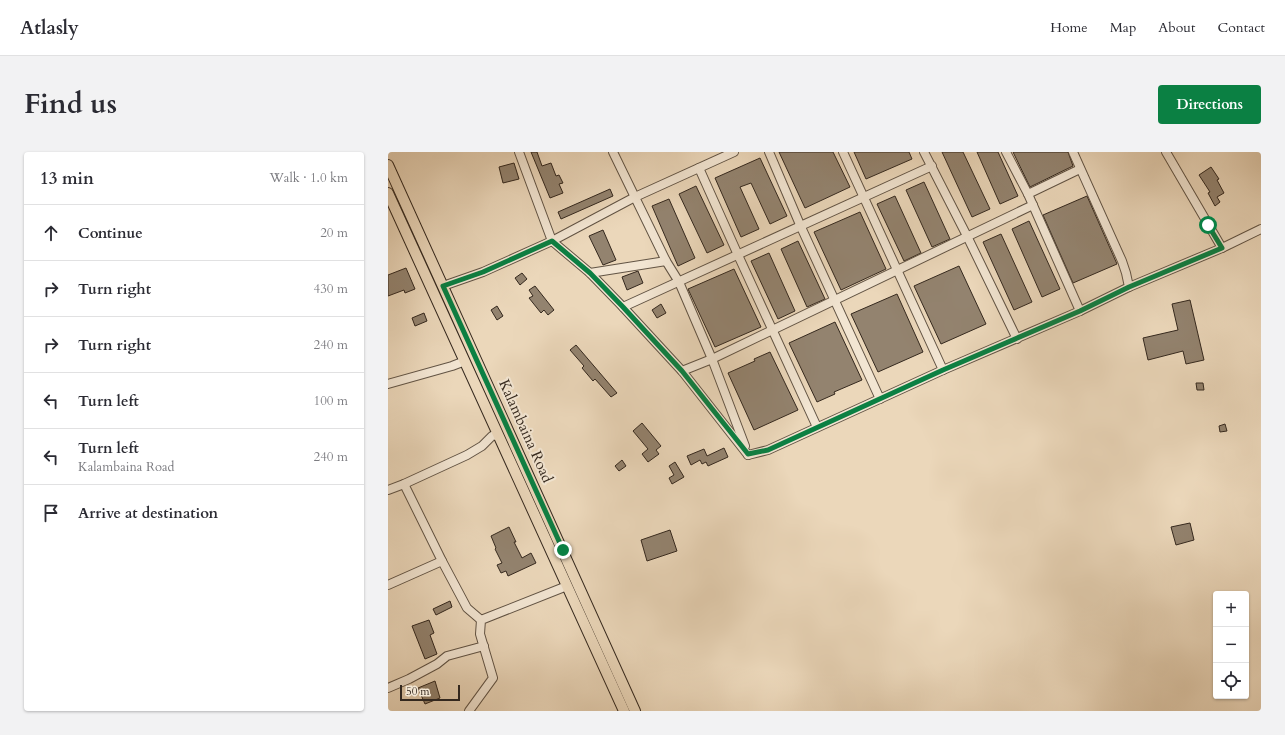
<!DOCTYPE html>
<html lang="en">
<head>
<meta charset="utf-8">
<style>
	body { margin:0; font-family:Cardo,serif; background:#f2f2f3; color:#2b2b33 }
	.controls { position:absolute; right:12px; bottom:12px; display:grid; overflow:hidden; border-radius:4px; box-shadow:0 1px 3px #0004 }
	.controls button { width:36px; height:36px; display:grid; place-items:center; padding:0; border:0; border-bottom:1px solid #e1e1e2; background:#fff; color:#2b2b33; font:20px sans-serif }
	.scale { position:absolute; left:12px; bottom:10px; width:60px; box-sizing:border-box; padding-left:4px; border:2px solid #34281e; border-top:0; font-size:11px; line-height:14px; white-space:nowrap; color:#34281e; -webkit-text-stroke:3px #f2e5d2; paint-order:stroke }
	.stop { position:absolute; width:12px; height:12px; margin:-9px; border:3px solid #0b8043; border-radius:50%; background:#fff }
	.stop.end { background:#0b8043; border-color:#fff; box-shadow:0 1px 4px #0008 }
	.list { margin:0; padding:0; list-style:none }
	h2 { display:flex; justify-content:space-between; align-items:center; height:52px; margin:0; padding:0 16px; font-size:17px }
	h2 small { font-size:13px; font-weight:400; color:#7c7c81 }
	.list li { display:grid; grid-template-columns:26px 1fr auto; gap:12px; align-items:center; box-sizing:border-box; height:56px; padding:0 16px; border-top:1px solid #e1e1e2 }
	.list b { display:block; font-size:15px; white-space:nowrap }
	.list p { margin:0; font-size:13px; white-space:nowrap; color:#7c7c81 }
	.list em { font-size:13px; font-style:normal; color:#7c7c81 }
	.icon { flex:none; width:22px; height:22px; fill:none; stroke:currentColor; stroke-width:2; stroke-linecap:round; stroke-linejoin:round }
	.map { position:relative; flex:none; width:873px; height:559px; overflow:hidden; border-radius:4px }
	header { display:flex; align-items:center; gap:24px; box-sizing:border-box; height:56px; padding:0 20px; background:#fff; border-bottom:1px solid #e1e1e2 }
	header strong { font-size:19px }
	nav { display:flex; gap:22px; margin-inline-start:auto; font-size:14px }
	.intro { display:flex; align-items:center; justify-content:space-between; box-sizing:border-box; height:96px; padding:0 24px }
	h1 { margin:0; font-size:28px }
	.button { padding:10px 18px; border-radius:4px; background:#0b8043; color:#fff; font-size:14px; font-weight:700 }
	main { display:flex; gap:24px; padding:0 24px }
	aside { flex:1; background:#fff; border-radius:4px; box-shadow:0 1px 3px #0004 }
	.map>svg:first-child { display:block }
	.building { fill:#93836f; stroke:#34281e }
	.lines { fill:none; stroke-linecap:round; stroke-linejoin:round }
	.minor-casing { stroke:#625445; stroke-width:10 }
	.major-casing { stroke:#34281e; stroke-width:12 }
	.minor { stroke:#f2e5d2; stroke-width:8 }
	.major { stroke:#ebd7ba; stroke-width:10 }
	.route { stroke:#0b8043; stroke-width:5 }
	.labels { text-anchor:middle; stroke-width:4; stroke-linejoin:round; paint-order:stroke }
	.street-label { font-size:15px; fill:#34281e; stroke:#f2e5d2 }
</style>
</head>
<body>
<header>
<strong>Atlasly</strong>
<nav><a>Home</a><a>Map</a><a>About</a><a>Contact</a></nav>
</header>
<div class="intro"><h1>Find us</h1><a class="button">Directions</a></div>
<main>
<aside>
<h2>13 min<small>Walk · 1.0 km</small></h2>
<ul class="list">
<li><svg class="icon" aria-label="ahead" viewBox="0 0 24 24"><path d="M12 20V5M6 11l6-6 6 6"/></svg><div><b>Continue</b></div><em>20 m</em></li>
<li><svg class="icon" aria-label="right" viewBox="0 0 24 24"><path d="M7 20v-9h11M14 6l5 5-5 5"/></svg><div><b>Turn right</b></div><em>430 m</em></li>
<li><svg class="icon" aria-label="right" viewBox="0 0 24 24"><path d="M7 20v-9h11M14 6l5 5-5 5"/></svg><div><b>Turn right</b></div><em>240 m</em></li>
<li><svg class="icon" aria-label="left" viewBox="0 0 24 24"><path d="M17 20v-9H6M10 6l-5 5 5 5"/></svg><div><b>Turn left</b></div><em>100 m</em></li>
<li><svg class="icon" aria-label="left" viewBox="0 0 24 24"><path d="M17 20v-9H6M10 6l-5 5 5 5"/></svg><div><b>Turn left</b><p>Kalambaina Road</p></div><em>240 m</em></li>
<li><svg class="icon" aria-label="arrive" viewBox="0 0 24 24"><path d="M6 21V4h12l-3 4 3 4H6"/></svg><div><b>Arrive at destination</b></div></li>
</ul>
</aside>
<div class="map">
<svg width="873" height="559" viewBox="0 0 873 559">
	<rect width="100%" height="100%" fill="#ebd7ba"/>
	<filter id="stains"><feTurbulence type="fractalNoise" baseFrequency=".005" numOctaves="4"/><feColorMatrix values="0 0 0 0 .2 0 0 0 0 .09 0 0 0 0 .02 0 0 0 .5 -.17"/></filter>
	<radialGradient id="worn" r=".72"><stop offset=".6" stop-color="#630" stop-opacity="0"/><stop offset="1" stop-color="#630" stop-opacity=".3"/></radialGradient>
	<!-- building -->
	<g class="building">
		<path d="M143,0H149L154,14L163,11L168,24L171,23L175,31L171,32L175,41L162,46Z"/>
		<path d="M391,0H445L462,35L417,56Z"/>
		<path d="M466,0H521L524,7L478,27Z"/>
		<path d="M554,0H575L602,57L584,65Z"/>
		<path d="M589,0H610L630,44L612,52Z"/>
		<path d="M625,0H680L685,14L642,35Z"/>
		<path d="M372,6L399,64L382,72L363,31L352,35L371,77L353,85L327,26Z"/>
		<path d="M126,11L131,27L115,31L111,15Z"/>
		<path d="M823,15L831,27L829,28L836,41L829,45L832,50L827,54L820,41L822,40L811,23Z"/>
		<path d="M536,30L562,87L544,95L518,38Z"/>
		<path d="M308,34L336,93L319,101L291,42Z"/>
		<path d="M222,37L225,44L173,67L170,60Z"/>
		<path d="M507,44L533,101L516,109L489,52Z"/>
		<path d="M699,44L729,112L685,131L655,63Z"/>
		<path d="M281,47L307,106L290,114L264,54Z"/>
		<path d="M472,60L498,117L453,138L426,80Z"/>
		<path d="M641,69L672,137L654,145L624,77Z"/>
		<path d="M215,78L228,108L215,113L201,84Z"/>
		<path d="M613,82L644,150L626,158L595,90Z"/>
		<path d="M410,89L437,147L419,155L393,97Z"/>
		<path d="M381,101L407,159L390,167L363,109Z"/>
		<path d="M571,114L598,172L553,192L526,134Z"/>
		<path d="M18,116L27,137L17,141L16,138L0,144V123Z"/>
		<path d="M346,117L373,175L327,195L300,137Z"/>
		<path d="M250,119L255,131L239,138L234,125Z"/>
		<path d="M134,121L139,127L132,133L127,126Z"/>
		<path d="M147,134L166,158L160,163L156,158L153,161L141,146L145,144L141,138Z"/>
		<path d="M509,142L535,200L490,220L463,162Z"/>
		<path d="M802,148L816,208L798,212L795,199L760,208L755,186L790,178L784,152Z"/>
		<path d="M273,152L278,161L269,166L264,158Z"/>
		<path d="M109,154L115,164L109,168L103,158Z"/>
		<path d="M36,161L39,169L27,174L24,166Z"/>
		<path d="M447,170L474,228L446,240L447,242L429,250L401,191Z"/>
		<path d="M188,193L229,241L223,245L207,227L205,229L194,216L196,214L182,198Z"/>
		<path d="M382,200L410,258L366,278L340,221L367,209L366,207Z"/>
		<path d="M808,231H815L816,238H809Z"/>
		<path d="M254,271L273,294L268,298L271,302L260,310L254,302L260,297L245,279Z"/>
		<path d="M837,272L839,279L832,280L831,274Z"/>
		<path d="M336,296L340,305L320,314L318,310L314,312L312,308L303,313L299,304L316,297L319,304Z"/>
		<path d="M234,308L238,314L231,319L227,314Z"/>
		<path d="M287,310L296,325L284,332L281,326L286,323L281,314Z"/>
		<path d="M802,371L806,388L788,393L783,375Z"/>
		<path d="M121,375L128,390H126L134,406L143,401L148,411L120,424L118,419L113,421L109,413L114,411L107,397L108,396L103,384Z"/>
		<path d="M282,378L289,399L259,409L253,388Z"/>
		<path d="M62,449L64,455L48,463L45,457Z"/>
		<path d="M41,468L46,481L42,483L49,502L37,507L24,474Z"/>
		<path d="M47,529L52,546L37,552L30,536Z"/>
	</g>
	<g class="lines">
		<defs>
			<g id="minor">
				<path d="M131,0L164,89L202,121L235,155L294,219L360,303"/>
				<path d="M225,0L278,109L291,130L324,207L357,294"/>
				<path d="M381,0L413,75L492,247"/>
				<path d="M455,0L555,218"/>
				<path d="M536,0L579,84L629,187"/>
				<path d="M618,0L640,42L692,159"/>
				<path d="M311,16L350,103L429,275"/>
				<path d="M640,42L692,17"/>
				<path d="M834,96L873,77"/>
				<path d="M202,121L278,109"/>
				<path d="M55,134L95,120L164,89L247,45L346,0"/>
				<path d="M741,135L834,96L778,0"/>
				<path d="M235,155L544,14"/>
				<path d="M294,219L324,207L645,53"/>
				<path d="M0,232L64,214L77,209"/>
				<path d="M360,303L380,298L555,218L692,159L741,135L738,121L734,109L685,0"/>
				<path d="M0,338L16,332L79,303L94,294L104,284L110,283"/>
				<path d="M54,409L79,456L93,468"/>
				<path d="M0,433L54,409L16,332"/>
				<path d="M0,536L21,527L49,512L59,504L96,494"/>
				<path d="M81,559L105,526L92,482L93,468L179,434"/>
			</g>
			<g id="major">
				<path d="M0,13L247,559"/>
				<path d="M0,41L236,559"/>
			</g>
		</defs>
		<!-- minor casing -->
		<use href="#minor" class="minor-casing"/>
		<!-- major casing -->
		<use href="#major" class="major-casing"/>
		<!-- minor -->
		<use href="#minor" class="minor"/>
		<!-- major -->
		<use href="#major" class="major"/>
	</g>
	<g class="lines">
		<!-- route -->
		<path class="route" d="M175,398L55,134L95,120L164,89L202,121L235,155L294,219L360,302L380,298L555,218L692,159L741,135L834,96L820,73"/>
	</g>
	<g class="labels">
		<!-- street labels -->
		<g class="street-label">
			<text transform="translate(138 279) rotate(66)" y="5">Kalambaina Road</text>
		</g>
	</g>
	<rect width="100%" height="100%" filter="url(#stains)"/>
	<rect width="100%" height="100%" fill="url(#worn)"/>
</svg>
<div class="controls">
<button>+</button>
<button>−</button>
<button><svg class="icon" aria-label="locate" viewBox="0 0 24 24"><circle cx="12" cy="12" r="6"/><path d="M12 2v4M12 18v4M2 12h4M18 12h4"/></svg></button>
</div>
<div class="scale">50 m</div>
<div class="stop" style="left:820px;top:73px"></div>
<div class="stop end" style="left:175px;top:398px"></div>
</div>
</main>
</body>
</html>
